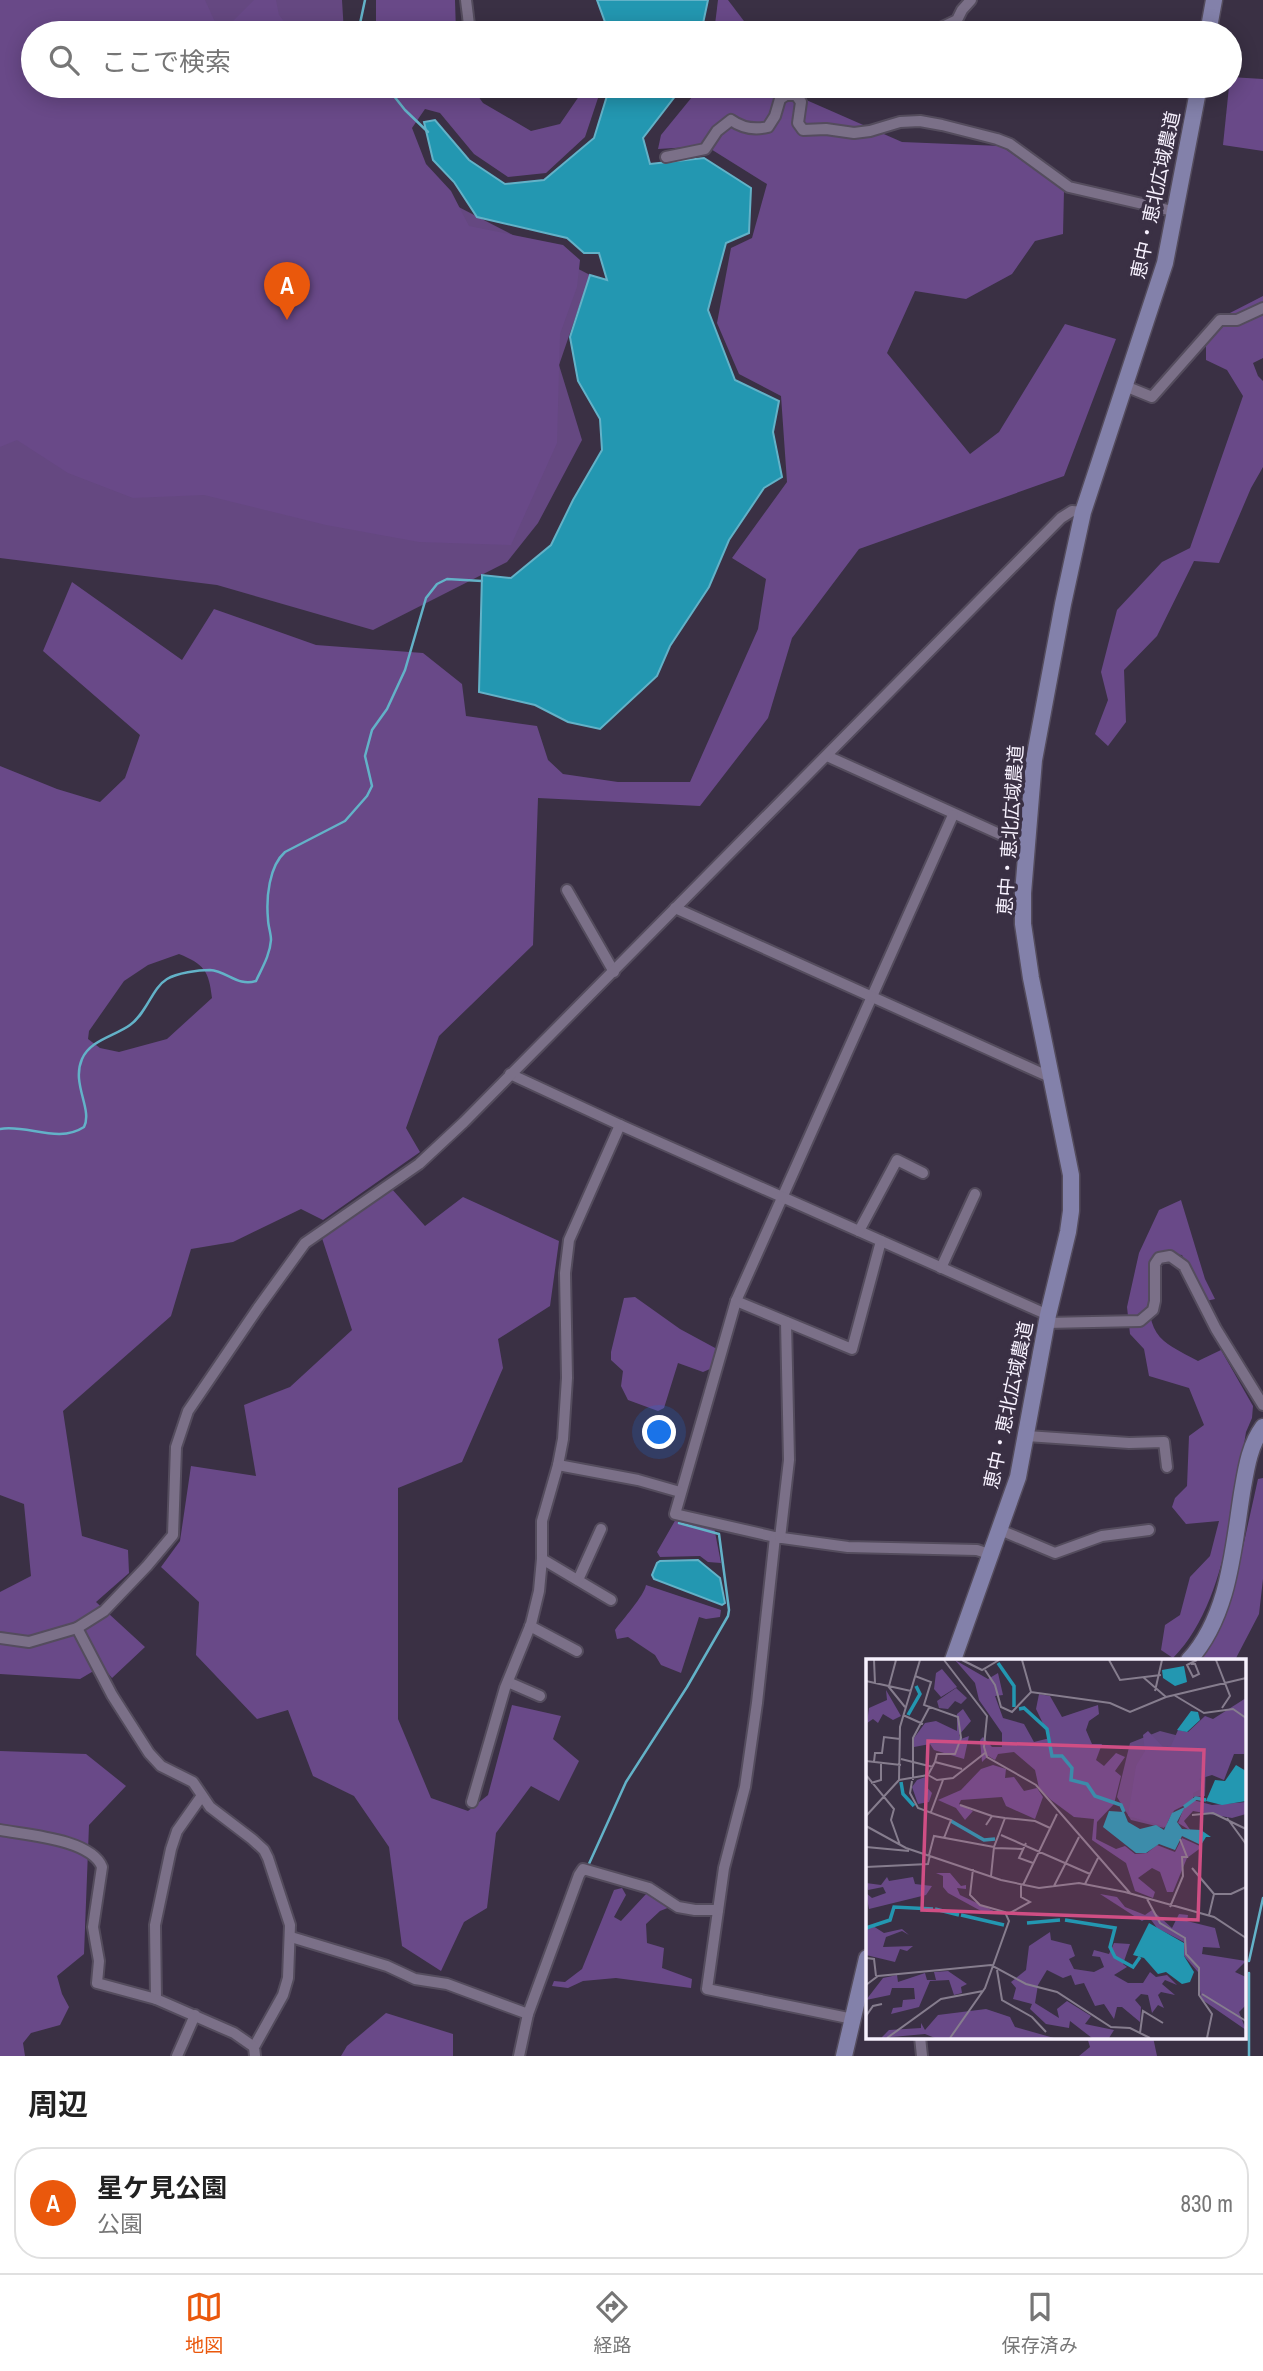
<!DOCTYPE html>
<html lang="ja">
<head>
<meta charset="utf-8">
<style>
	body { margin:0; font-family:"Archivo Narrow","Noto Sans JP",sans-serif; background:#f2f2f2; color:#222 }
	.you { position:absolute; left:660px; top:1433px; width:24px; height:24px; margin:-18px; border:5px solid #fff; border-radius:50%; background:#1a73e8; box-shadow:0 0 0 10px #1a73e833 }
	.badge { display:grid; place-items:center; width:46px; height:46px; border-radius:50%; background:#ea580c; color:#fff; font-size:23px; font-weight:700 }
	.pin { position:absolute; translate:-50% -58px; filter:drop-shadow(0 2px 4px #0008) }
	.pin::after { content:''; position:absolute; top:37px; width:24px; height:21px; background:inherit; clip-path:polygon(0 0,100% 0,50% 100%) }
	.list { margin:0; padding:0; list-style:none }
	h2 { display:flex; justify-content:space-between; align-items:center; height:91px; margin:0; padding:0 28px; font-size:30px }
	h2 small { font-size:23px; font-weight:400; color:#767676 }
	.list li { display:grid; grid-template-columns:46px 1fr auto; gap:21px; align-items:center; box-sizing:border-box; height:112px; margin:0 14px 14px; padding:0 14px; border:2px solid #e0e0e0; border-radius:28px }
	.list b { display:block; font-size:26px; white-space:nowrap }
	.list p { margin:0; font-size:23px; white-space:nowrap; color:#767676 }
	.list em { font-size:23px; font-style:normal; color:#767676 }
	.icon { flex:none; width:38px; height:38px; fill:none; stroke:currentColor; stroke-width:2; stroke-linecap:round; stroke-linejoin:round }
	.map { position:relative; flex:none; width:1263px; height:2056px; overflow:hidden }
	.search { position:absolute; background:#fff; box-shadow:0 4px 18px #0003; left:21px; right:21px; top:21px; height:77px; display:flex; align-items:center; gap:18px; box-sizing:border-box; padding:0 24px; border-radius:38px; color:#767676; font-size:26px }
	.sheet { height:217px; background:#fff }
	nav { display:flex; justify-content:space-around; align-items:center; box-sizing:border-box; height:98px; border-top:2px solid #e0e0e0; background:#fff; font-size:19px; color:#767676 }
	nav a { display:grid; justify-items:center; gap:4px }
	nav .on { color:#ea580c }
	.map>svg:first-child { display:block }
	.green { fill:#654881 }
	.forest { fill:#694988; fill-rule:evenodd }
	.water { fill:#2397b1; stroke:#63b2c8; stroke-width:2 }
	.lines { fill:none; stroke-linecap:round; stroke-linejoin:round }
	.stream { stroke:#63b2c8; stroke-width:2.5 }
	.street-casing { stroke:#544c5d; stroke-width:14 }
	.secondary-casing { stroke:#544c5d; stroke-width:19 }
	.street { stroke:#7b7088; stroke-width:10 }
	.secondary { stroke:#8381aa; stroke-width:16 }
	.labels { text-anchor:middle; stroke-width:7; stroke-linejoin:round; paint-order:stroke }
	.street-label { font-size:19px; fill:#f7f1fe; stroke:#3a3044 }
	.inset-river { fill:none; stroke:#2397b1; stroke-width:3.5 }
	.inset-road { fill:none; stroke:#867d8e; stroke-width:2 }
	.view { fill:#cf4e84; fill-opacity:0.15; stroke:#cf4e84; stroke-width:3.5 }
	.inset-edge { fill:none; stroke:#f7f1fe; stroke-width:3.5 }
</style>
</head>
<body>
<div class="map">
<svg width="1263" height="2056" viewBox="0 0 1263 2056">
	<rect width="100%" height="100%" fill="#3a3044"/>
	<!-- green -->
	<path class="green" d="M0,0H342L344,33H33V86L447,201L590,275L559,365L582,440L538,523L507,562L373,630L217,585L0,558Z"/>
	<!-- forest -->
	<g class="forest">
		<path d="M0,0H205L220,33H33V86H471L483,103L531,131L560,124L584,89L588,86H602L585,137L546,173L508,177L474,154L440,113L425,109L412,128L426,164L451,191L469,226L563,245L580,260L577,287L560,334L557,443L511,545L419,542L326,525L204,495L133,498L68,473L17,440L0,447Z"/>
		<path d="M254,0H276L279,15L293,33H221Z"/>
		<path d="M376,0H455L456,33H376Z"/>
		<path d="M718,0H728L753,33H714Z"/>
		<path d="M1230,77L1263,79V151L1223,145Z"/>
		<path d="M701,86H794L804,99L902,142L1001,146L1064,190L1063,234L1035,241L1012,274L966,299L915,291L887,353L970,454L999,432L1065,324L1116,339L1064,476L859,549L792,638L768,718L700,806L538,798L533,945L439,1036L406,1128L420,1152L323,1220L301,1209L233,1242L191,1249L171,1316L63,1411L82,1536L128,1550L129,1573L96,1602L145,1647L112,1678L102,1666L80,1679L0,1674V1592L31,1576L24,1504L0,1495V766L57,789L100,802L125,778L140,735L43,651L72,582L182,660L214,609L316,645L423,653L462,684L466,716L537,726L548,760L563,774L618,782H690L758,629L766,579L732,558L787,482L781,396L739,374L717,323L731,248L752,238L767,184L706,146L658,149L661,135ZM179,954C204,964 209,971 212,998L167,1039L119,1052L100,1048L88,1039L89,1031L124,981L148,965Z"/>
		<path d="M1263,296V358L1253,363L1258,376L1263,381V467L1251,488L1219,563L1194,561L1157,636L1124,670L1126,722L1108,746L1095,734L1108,700L1101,672L1117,610L1162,562L1190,548L1243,396L1227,370L1206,360V345L1226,315Z"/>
		<path d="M391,1188L425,1226L463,1197L559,1241L550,1306L498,1339L503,1368L462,1462L398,1488V1719L431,1798L468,1811L488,1795L512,1705L561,1716L553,1739L579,1761L559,1801L531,1786L496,1833L487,1908L464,1922L441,1971L402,1946L389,1847L354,1796L313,1776L288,1710L257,1719L196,1655L199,1602L161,1567L180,1541L191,1466L256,1476L244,1405L290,1387L352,1330L321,1235Z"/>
		<path d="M1181,1200L1205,1279L1215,1299L1206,1301L1182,1255L1163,1253L1152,1262C1150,1286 1142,1323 1164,1341C1174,1349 1187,1355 1198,1361L1221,1350L1253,1406L1252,1418L1246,1432C1234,1503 1225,1606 1173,1658L1161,1650L1165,1625L1180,1615L1190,1577L1210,1556L1219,1521L1186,1524L1172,1507L1175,1498L1187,1486L1189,1436L1204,1425L1189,1388L1149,1376L1144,1349L1130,1334L1127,1307L1139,1253L1159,1210Z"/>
		<path d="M635,1297L680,1329L717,1349L710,1369L703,1372L678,1363L664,1408L658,1411L628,1400L621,1386L623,1371L611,1360V1352L624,1298Z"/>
		<path d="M1263,1478V1579L1259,1614L1235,1660H1197L1211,1642L1231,1601L1258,1479Z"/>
		<path d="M676,1519L714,1527L721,1563L708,1562L700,1556L660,1557L657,1552Z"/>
		<path d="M646,1585L721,1610L720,1617L706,1619L699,1617L681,1673L661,1665L655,1655L628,1637L617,1639L615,1630C623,1619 644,1596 646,1585Z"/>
		<path d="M0,1751L86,1754L126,1786L89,1825L84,1954L57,1976L62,1994L69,2007L60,2025L31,2033L23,2043L25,2056H0Z"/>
		<path d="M622,1888L626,1895L614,1917L621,1921L647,1893L670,1907L660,1911L646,1924L647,1943L664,1948L662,1968L692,1979L691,1988L616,1978L583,1981L568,1988L552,1986L554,1981L565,1982L582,1969L614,1890Z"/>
		<path d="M386,2013L453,2034V2056H341L347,2046Z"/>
		<path d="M1087,2037H1153L1157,2056H1079L1090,2047Z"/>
	</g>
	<!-- water -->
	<g class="water">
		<path d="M597,0H708L701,33H609Z"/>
		<path d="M610,86H683L643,138L650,164L704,158L751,188L749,233L726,243L708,310L735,380L779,401L773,432L782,477L764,488L729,540L709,587L670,646L657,676L600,729L568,722L535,705L479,692L482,575L511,578L551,545L573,500L602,450L600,419L578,381L570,337L590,275L607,280L599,253H584L567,238L477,217L454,182L433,160L424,122L435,120L469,160L505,184L544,180L594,138Z"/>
		<path d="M698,1560L720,1578L725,1603L722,1605L654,1579L652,1575L657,1563L660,1561Z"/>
	</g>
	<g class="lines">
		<!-- stream -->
		<g class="stream">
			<path d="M358,33L365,0"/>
			<path d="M386,86L405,110L428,132"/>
			<path d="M0,1129C27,1124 58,1144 84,1127C93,1109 71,1084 82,1059C90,1040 115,1036 130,1025C147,1013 152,988 167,979C177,973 198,970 210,970C227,971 238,987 256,981C262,968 270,955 271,940C271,933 268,926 268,919C266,898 269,866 285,852L345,821L367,796L372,786L365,756L372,730L387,709L405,670L426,598L437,584L447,579L482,581"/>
			<path d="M588,1866L626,1782L687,1687L728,1616L729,1610L719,1534L679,1523"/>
			<path d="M1249,1961L1263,1898"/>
			<path d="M1249,2056V1973"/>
		</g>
		<defs>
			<g id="street">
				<path d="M466,0L470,33"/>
				<path d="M930,33L957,20L962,10L971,0"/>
				<path d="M666,157L705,149L717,131L731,120C742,128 755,130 768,127L775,116L780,99L786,95H796L801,102L798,123L803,130L826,129L854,133L870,131L900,122L920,121L942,125L997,139L1010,144L1069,187L1177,212"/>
				<path d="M1125,386L1152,397L1220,320H1237L1263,308"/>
				<path d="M827,756L1026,846"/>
				<path d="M953,815L736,1301L675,1514L775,1537L848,1547L977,1550L992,1555"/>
				<path d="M567,890L614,972"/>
				<path d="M675,908L1052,1078"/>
				<path d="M510,1074L620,1125L1048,1315"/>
				<path d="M620,1125L569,1240L565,1273L567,1378L563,1439L558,1465L638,1480L680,1492"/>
				<path d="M859,1231L897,1160L923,1173"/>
				<path d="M941,1268L975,1194"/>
				<path d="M736,1301L852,1349L881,1241"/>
				<path d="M1046,1323L1140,1321L1153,1310L1155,1301V1264L1159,1258L1170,1256L1184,1266L1216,1329L1263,1405"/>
				<path d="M1027,1436L1129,1443L1164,1442L1167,1467"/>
				<path d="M558,1465L542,1521V1559L611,1600"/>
				<path d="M1000,1530L1055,1553L1102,1536L1149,1530"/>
				<path d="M775,1537L757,1703L745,1787L724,1868L707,1989L853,2019"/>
				<path d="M780,1538L789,1460L786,1322"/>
				<path d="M578,1580L601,1529"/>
				<path d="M530,1626L577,1651"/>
				<path d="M77,1628L112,1695L149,1753L161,1766L193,1782L210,1807L252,1839L264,1850L268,1858L290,1925L288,1978L283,1995L254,2047L255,2056"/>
				<path d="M0,1638L29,1642L77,1628L104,1611L147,1566L173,1535L176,1447L188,1411L258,1308L305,1243L419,1164L464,1122L1061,518L1072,511L1083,512"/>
				<path d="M508,1682L540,1696"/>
				<path d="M201,1797L177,1831L171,1849L155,1925L156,1999L234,2033L254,2047"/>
				<path d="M472,1802L505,1688L531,1624L539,1591L542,1559"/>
				<path d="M0,1830C26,1835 91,1839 102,1867L93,1927L99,1961L97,1983L156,1999"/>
				<path d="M291,1937L387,1966L415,1979L447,1984L528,2014"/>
				<path d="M920,2037L922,2056"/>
				<path d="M177,2056L195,2015"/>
				<path d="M519,2056L528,2014L579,1875L583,1869L649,1888L678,1907L695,1910H718"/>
			</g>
			<g id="secondary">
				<path d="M1208,33L1214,0"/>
				<path d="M953,1660L1018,1477L1048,1315L1068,1232L1071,1211V1175L1031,978L1023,924V893L1034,760L1063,604L1083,512L1165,263L1199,86"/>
				<path d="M1189,1660C1229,1616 1233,1550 1242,1493C1246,1470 1249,1446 1263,1427"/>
				<path d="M844,2056L867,1958"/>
			</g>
		</defs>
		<!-- street casing -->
		<use href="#street" class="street-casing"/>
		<!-- secondary casing -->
		<use href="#secondary" class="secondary-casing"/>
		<!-- street -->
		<use href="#street" class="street"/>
		<!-- secondary -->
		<use href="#secondary" class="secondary"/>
	</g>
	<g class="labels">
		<!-- street labels -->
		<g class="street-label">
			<text transform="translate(1155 195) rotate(-78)" y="7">恵中・恵北広域農道</text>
			<text transform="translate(1010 830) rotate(-86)" y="7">恵中・恵北広域農道</text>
			<text transform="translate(1008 1405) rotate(-78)" y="7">恵中・恵北広域農道</text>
		</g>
	</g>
	<!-- overview -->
	<g transform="translate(866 1659)">
		<rect width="380" height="380" fill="#3a3044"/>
		<path d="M90,29L101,39L95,45L89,42L82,50L73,49L71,42ZM341,62L339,137L327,138L309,150L298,169L265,161L251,138L264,84L294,72L321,79Z" fill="#654881"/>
		<path d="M89,1L122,20L132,14L137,36L129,37L137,59L158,65L168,83L184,79L170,50L173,35L184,37L196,58L232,46L233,55L223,62L220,71L226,85H236L230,101L238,107L250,94L259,98L249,112L255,117L248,145L231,163L230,180L250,190L259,187L269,195L281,194L291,186L309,193L316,179L336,188L321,199L307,233H301L294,213L286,209L272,219L289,233L287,239L269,232L260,204L226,181L228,160L208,158L185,141L173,129L169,111L148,93L132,95L129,101L122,97L116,103L114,81L117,78L126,88H136V74L113,41L109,24ZM76,10L91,28L75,38L68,30L70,14ZM20,31L35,57L27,61L17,55L12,64L7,60L1,64L3,49L21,41ZM380,39L378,95H368L358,121L346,116L333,120L339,128L327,134V141L346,146L380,143V155L366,159L327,152L318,162L325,172L312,164L319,146L305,153L300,168L262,157L270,107L279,92L277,76L282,72L298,89L305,87L312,71L322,73L339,57L347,60ZM97,50L105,62L93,76L95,80L103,77L98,100L68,91L64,85L48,88V79L59,64L70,62L91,72V55ZM127,106L140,110L139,119L148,118L158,132L171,129L177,138L169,160L140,147L136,138L95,141L93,145L107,152L99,161L90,149L72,141L95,131L115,110ZM62,117L59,126L66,134L63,143L52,145L46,128L51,121ZM70,214H84L95,227L100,226V230L91,229L94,236L134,255L115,252L82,234L77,228V217ZM21,218L23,222L47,218L49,225L66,227L60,236L3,250L0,234L6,239L20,234L17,228L2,231L0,224L15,226ZM234,235L251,238L259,248L279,256L286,251L306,269L313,255L322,256L321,262L349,269L354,289L337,288L336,295L380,302L369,313L380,318V346L373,353L380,371L335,340L332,313L318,297V283L291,269L283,258L276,262ZM7,267L18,274L36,270L43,276L36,272L20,278L17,288L47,287L41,292L34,290L29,303L0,296V270ZM184,273L185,281L205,286L209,297L203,300L208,310L228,313L238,308L234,298L226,297L228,291L243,295L248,284L264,285L257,305L261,308L248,316L262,324H277L284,313L290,318L301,316L311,326L299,321L296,325L309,336L295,333L292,336L298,349L292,346L286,354L282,336L275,335L269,341L275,348L274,363L256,348H251L248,360L238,345L229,347L218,324L209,326L205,316L197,319L181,311L172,326L169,344L193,359L191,350L201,342L225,357L219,365L248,371L243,379H226L204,362L203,369L180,365L164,350L166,345L147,340L150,329L145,323L160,311L163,287ZM82,312L101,325L95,328L96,334L88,336L83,321L64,322L53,348L25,355L27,349L36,348L37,341L49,340L48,329H26L24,336L0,341L17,319L31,316L32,323L59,314L61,321H70L68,313ZM120,350L144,358L149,368L188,379H69L59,375L15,379L23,371L55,369V364L59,371L72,356Z" fill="#694988"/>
		<path d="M318,7L321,23L309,27L297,19L296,11ZM325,52L332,53L334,61L321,73L311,71ZM370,106L380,112V142L356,146L340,142L349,121L359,122ZM319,148L311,163L316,170L335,171L345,178H340L335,186L316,177L309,191L293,185L280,194H270L237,168L243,152L258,153L262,163L274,170L290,166L298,171L306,154ZM283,264L318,284V297L328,313L324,323L316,325L300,313L292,315L278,299L267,296Z" fill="#2397b1"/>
		<path class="inset-river" d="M132,4L148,27V48M153,50L158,49L181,70L186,97H196L206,109L205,121L221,125L229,137L255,146L258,153M42,56L54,35L50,27M35,123L37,135L48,147M318,148L330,139L340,141M85,162L118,181L129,180M69,250L93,256M95,256L138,266M199,261L249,269L244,288L249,298L267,308L274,298M161,264L194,261M0,269L24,261L28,248L67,250"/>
		<path class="inset-road" d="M8,1L9,24M78,1L121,57L118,88L121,98L170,126L264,234M96,1L116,11L133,1M156,1L165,33M243,1L254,21L295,16M350,1L364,37L356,49M325,5H329L333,15L327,18L321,6L331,1M119,11L129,26L135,48L146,53L165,33L244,44L264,53L300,38L380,19M49,17L65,23L58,46L92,58L95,79L89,95H71L69,103M277,18L300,38M0,22L45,32M22,27L39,48M23,27L30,1M289,32L296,1M308,36L338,54L367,50L380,59M37,56L57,65M35,100L67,108M0,102L35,106M8,103L9,94H16L18,78L34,80M0,116L28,150L25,161L34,186M62,116L71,121L87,119L119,94M33,121L62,116L69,103L96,110M47,121V79L64,47M46,122L44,134L52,149L85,161L78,179M5,124L15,121V103M94,146L126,157M65,153L77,121M326,156L347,154L380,170M0,157L33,121L34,68L54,1M361,159L380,185M120,166L126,157L139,159M0,167L40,189L135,221L173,229L213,224L259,233L348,258L380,279M135,176L224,215M160,184L153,199L167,204M0,188L43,192M128,189L157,190M63,196L68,177L128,188M0,208L62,205L64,196M326,209L348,235M125,217L128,188L139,159L169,162L184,169M219,225L232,199M157,226L191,155M188,227L213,178M281,240L294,264L319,279L320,295L333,309V336L346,355L341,379M304,248L317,217L316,198H321L314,180M142,255L164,243L155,238V225M343,256L348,235H365L380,228M0,299L8,300L10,317M131,311L136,341L166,358L180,373M0,326L12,317L125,306L160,325L191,333L245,368L264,369L284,379M336,335L380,362M0,357L7,347L16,345M274,374L277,352L297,364M21,379L75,340L117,332M84,379L119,329L143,262L139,253L114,246L104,236L107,210"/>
		<path class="view" d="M62,82L338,91L332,261L56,251Z"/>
		<rect width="380" height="380" class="inset-edge"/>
	</g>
</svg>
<div class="you"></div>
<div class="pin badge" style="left:287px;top:320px">A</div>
<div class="search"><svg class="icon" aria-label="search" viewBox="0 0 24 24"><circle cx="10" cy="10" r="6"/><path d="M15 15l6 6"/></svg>ここで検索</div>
</div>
<section class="sheet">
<h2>周辺<small></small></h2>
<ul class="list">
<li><span class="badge">A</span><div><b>星ケ見公園</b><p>公園</p></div><em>830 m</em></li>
</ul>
</section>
<nav>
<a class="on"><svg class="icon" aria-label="map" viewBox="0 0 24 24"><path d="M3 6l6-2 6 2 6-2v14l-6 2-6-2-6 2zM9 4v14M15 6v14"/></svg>地図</a>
<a><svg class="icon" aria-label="directions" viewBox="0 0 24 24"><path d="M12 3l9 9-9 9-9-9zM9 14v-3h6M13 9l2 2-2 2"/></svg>経路</a>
<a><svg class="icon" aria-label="saved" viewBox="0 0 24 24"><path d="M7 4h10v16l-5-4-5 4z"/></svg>保存済み</a>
</nav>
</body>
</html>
